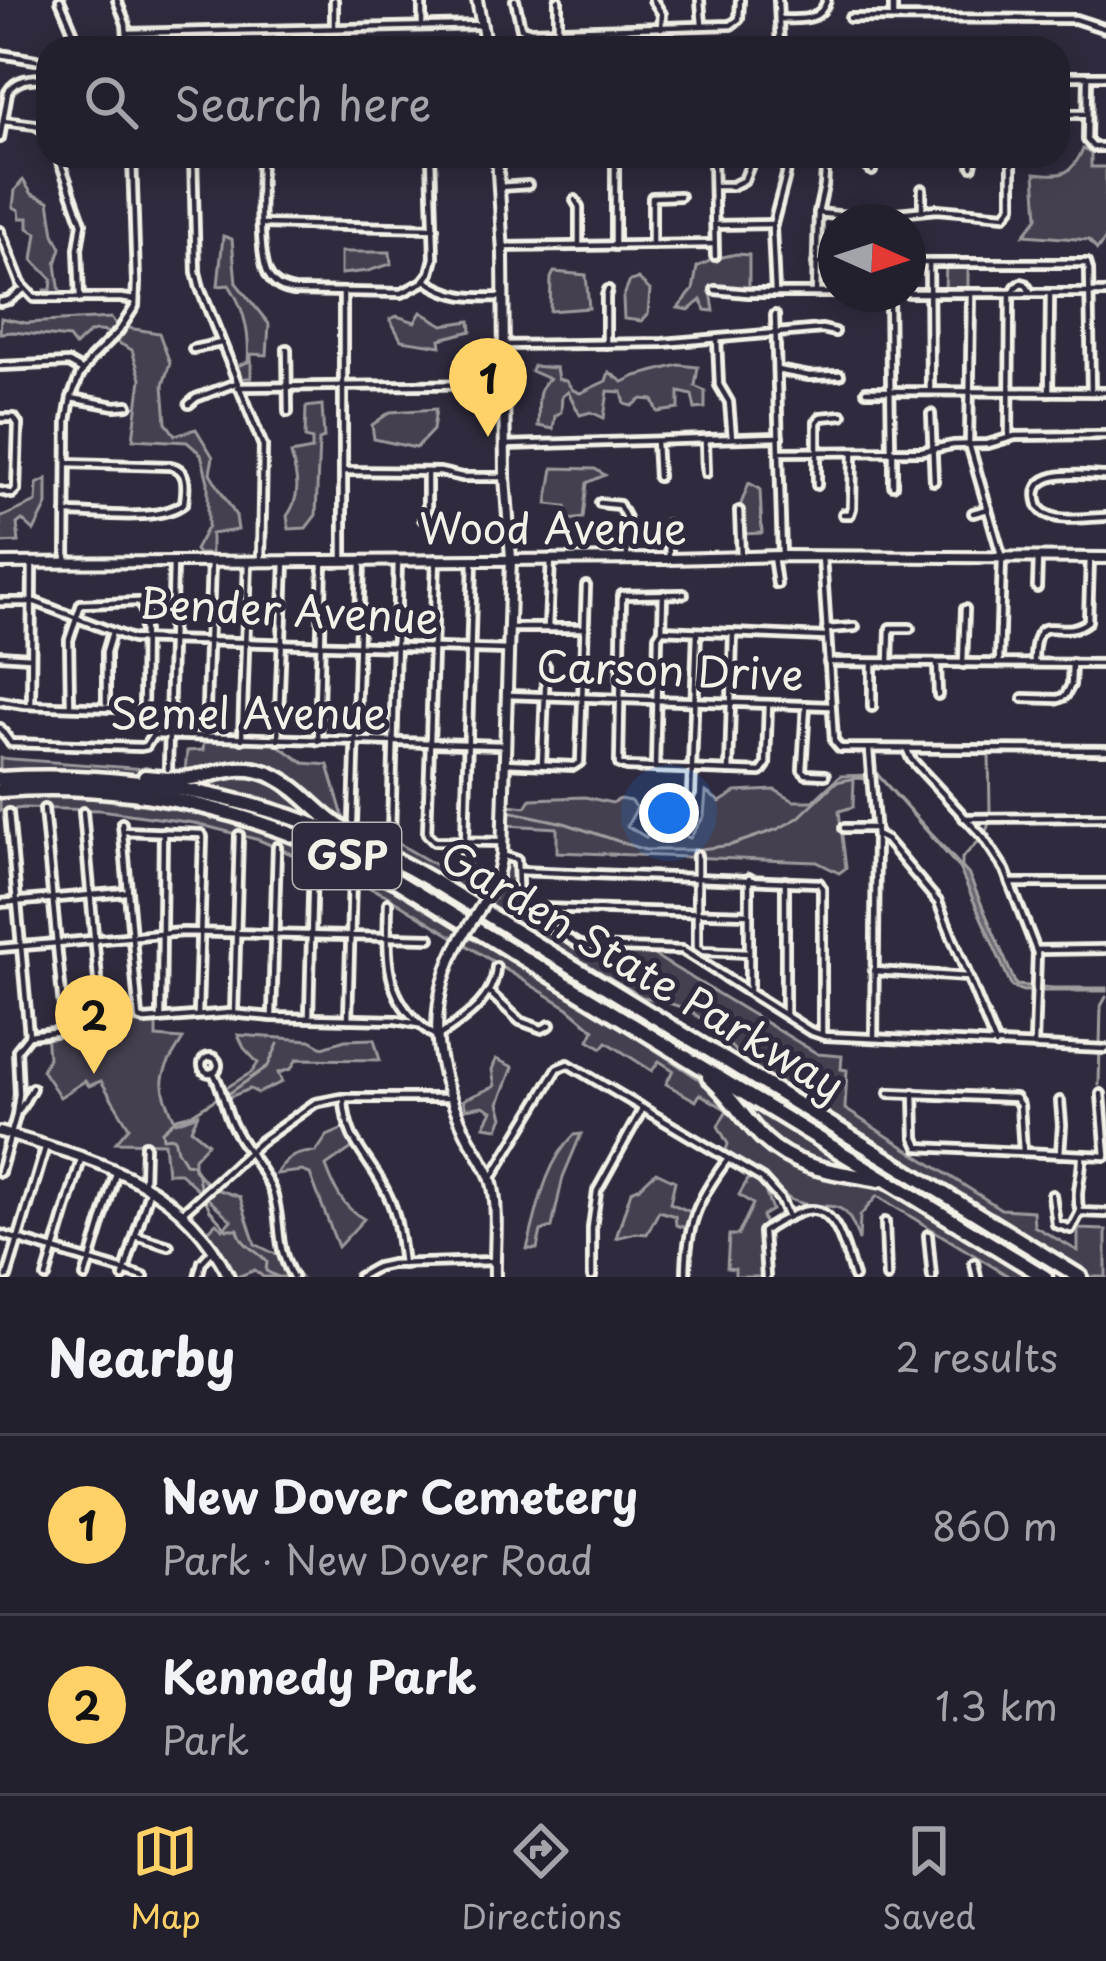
<!DOCTYPE html>
<html lang="en">
<head>
<meta charset="utf-8">
<style>
	body { margin:0; font-family:"Playpen Sans",sans-serif; background:#2b2836; color:#f1f3f6 }
	.compass { position:absolute; left:818px; top:204px; width:108px; height:108px; border-radius:50%; background:#23202e; box-shadow:0 6px 30px #0003; rotate:93deg }
	.you { position:absolute; left:669px; top:813px; width:42px; height:42px; margin:-30px; border:9px solid #fff; border-radius:50%; background:#1a73e8; box-shadow:0 0 0 18px #1a73e833 }
	.badge { display:grid; place-items:center; width:78px; height:78px; border-radius:50%; background:#ffd166; color:#111; font-size:39px; font-weight:700 }
	.pin { position:absolute; translate:-50% -99px; filter:drop-shadow(0 3px 6px #0008) }
	.pin::after { content:''; position:absolute; top:63px; width:42px; height:36px; background:inherit; clip-path:polygon(0 0,100% 0,50% 100%) }
	.list { margin:0; padding:0; list-style:none }
	h2 { display:flex; justify-content:space-between; align-items:center; height:156px; margin:0; padding:0 48px; font-size:51px }
	h2 small { font-size:39px; font-weight:400; color:#a3a3aa }
	.list li { display:grid; grid-template-columns:78px 1fr auto; gap:36px; align-items:center; box-sizing:border-box; height:180px; padding:0 48px; border-top:3px solid #403e4a }
	.list b { display:block; font-size:45px; white-space:nowrap }
	.list p { margin:0; font-size:39px; white-space:nowrap; color:#a3a3aa }
	.list em { font-size:39px; font-style:normal; color:#a3a3aa }
	.icon { flex:none; width:66px; height:66px; fill:none; stroke:currentColor; stroke-width:2; stroke-linecap:round; stroke-linejoin:round }
	.map { position:relative; flex:none; width:1106px; height:1277px; overflow:hidden }
	.search { position:absolute; background:#23202e; box-shadow:0 6px 30px #0003; left:36px; right:36px; top:36px; height:132px; display:flex; align-items:center; gap:30px; box-sizing:border-box; padding:0 42px; border-radius:36px; color:#a3a3aa; font-size:45px }
	.sheet { height:516px; background:#23202e }
	nav { display:flex; justify-content:space-around; align-items:center; box-sizing:border-box; height:168px; border-top:3px solid #403e4a; background:#23202e; font-size:33px; color:#a3a3aa }
	nav a { display:grid; justify-items:center; gap:6px }
	nav .on { color:#ffd166 }
	.map>svg:first-child { display:block }
	.green { fill:#454050; stroke:#9c989c; stroke-width:3 }
	.water { fill:#6a6670; stroke:#a19ea0; stroke-width:3 }
	.lines { fill:none; stroke-linecap:round; stroke-linejoin:round }
	.stream { stroke:#a19ea0; stroke-width:3 }
	.street-casing { stroke:#f4f1e8; stroke-width:14 }
	.secondary-casing { stroke:#f4f1e8; stroke-width:16 }
	.highway-casing { stroke:#f4f1e8; stroke-width:21 }
	.street { stroke:#2f2a3d; stroke-width:4.5 }
	.secondary { stroke:#2f2a3d; stroke-width:8 }
	.highway { stroke:#2f2a3d; stroke-width:12 }
	.secondary-bridge-casing { stroke:#f4f1e8; stroke-width:16; stroke-linecap:butt }
	.secondary-bridge { stroke:#2f2a3d; stroke-width:8 }
	.labels { text-anchor:middle; stroke-width:10; stroke-linejoin:round; paint-order:stroke }
	.shield { fill:#2f2a3d; stroke:#b9b5b5; stroke-width:3 }
	.shield-label { font-size:39px; font-weight:bold; fill:#f4f1e8 }
	.street-label { font-size:42px; fill:#f4f1e8; stroke:#2f2a3d }
</style>
</head>
<body>
<div class="map">
<svg width="1106" height="1277" viewBox="0 0 1106 1277">
	<rect width="100%" height="100%" fill="#2f2a3d"/>
	<filter id="ink" filterUnits="userSpaceOnUse"><feTurbulence type="fractalNoise" baseFrequency=".00833" numOctaves="2"/><feDisplacementMap in="SourceGraphic" scale="24" xChannelSelector="R" yChannelSelector="G"/><feConvolveMatrix kernelMatrix="1 2 1 2 8 2 1 2 1" color-interpolation-filters="sRGB"/></filter>
	<g filter="url(#ink)">
		<!-- green -->
		<g class="green">
			<path d="M1083,149L1091,153V167H1106V238L1097,250L1089,240L1024,235L1038,217L1035,173C1063,176 1071,176 1083,149Z"/>
			<path d="M23,180L32,194L49,201L54,234L61,248L56,264L60,293L45,295V290H51L52,279L33,260L37,233L28,228V218H20L19,210L13,207L15,190Z"/>
			<path d="M223,236L232,239L236,283L269,324L267,355L251,354V378H241L237,366L248,362C250,334 245,309 229,285L218,286Z"/>
			<path d="M341,252H390L391,264L368,271L341,274Z"/>
			<path d="M736,254L749,255V291L714,289L711,291L714,311L705,310L701,300L689,310L678,308L693,290L697,267L714,259Z"/>
			<path d="M946,264H968V290H945Z"/>
			<path d="M554,272L586,275L589,308L550,311L551,278Z"/>
			<path d="M638,279L650,290L648,314L641,321L624,319L623,298L630,281Z"/>
			<path d="M421,312L443,325L470,321L471,331L440,339L441,346L401,340L390,319L397,316L415,322Z"/>
			<path d="M1,318L26,323L111,318L117,325L110,333C92,327 87,334 75,346L69,338L13,332L0,333Z"/>
			<path d="M122,327L159,333L170,363L163,385L166,423L175,435L196,429L213,457L210,473L236,516L238,530L211,534V554H198L195,550L208,526V482L201,454L187,442L133,439L141,379L132,350L111,339Z"/>
			<path d="M457,360L499,364L501,377L457,380Z"/>
			<path d="M679,365L698,367L695,386L705,391V408L695,409L692,395L679,392V409L658,412L653,400L642,399L632,406L625,404L622,392L608,391L604,418L591,412L580,415L568,392L562,396L561,412L555,416L553,429L538,426C540,410 534,390 549,379L531,371L533,366L556,368L558,379L566,381L573,390L580,393L606,381L609,372L623,382L636,376Z"/>
			<path d="M322,405L324,438L319,440L316,515L306,528L289,529L287,516C302,495 297,478 291,454L312,450V440L305,438L306,407Z"/>
			<path d="M436,409L433,430L416,448L374,439L372,425L390,412Z"/>
			<path d="M553,468L595,469L605,475L587,483L583,518L568,520L566,506L547,504Z"/>
			<path d="M47,479V505L34,531L22,520L17,524L19,542L1,543L0,518L36,502L37,484Z"/>
			<path d="M749,483L760,489L762,533L743,534L739,509Z"/>
			<path d="M204,739L272,741L304,763L328,765L344,820L392,840L494,898L506,860L511,859L521,908L570,942L591,951H647L818,1054L842,1056L841,1069L847,1070L845,1109L1001,1209L1033,1211L1034,1226L1078,1251V1229L1106,1230V1277H1091L744,1064L743,1059C704,1020 699,1007 642,997L439,876L380,844L324,820L265,801L172,776L86,771L0,772V758L185,772L187,751L203,750Z"/>
			<path d="M868,775L869,779L854,778L853,807L839,811L846,868L839,873L817,862L557,852V828L507,825L509,805L526,807L531,799L585,797L612,803L620,799L630,801L637,808L627,826L646,837L653,830L666,838L673,830L690,838L704,816L706,792L720,802L736,792L775,790L794,801H813L840,776Z"/>
			<path d="M63,796C146,802 226,815 305,845C370,870 429,910 489,946C568,994 646,1042 721,1094L729,1093L1031,1277H1010L877,1196L860,1216L859,1241C844,1192 835,1213 797,1202C787,1200 780,1190 773,1183L765,1191L772,1210L762,1216L765,1226L759,1234L763,1277H735V1269L727,1268L729,1235H738L753,1204L739,1195L751,1174L724,1157L728,1144L718,1126L727,1110L700,1094L696,1101L666,1084L673,1070L659,1061L652,1071L607,1042L602,1048L589,1040L594,1030L568,1008L384,894L259,840L194,823L100,810L24,808L0,811V798Z"/>
			<path d="M481,915L749,1082L757,1090L753,1091L475,924Z"/>
			<path d="M156,1019V1037L183,1039C159,1077 156,1081 176,1122L198,1114L191,1129L208,1143L194,1158V1169L210,1187L240,1197L255,1244L283,1258L300,1277H263L255,1270L237,1277L230,1263L208,1231L216,1223L223,1229L231,1220L180,1173H167L164,1143L116,1142L129,1127L101,1081L89,1086L85,1081L60,1097L42,1070L48,1058L46,1030Z"/>
			<path d="M238,1035L310,1040L323,1047L345,1040L374,1039L380,1060L297,1059L291,1069L278,1073L282,1082L258,1093L250,1089L227,1098L226,1088L252,1072L258,1063L244,1048Z"/>
			<path d="M496,1059L513,1067L499,1103L503,1117L498,1128L484,1126L492,1111L483,1106L466,1109L463,1100L495,1086L492,1070Z"/>
			<path d="M766,1094L1063,1277L764,1096Z"/>
			<path d="M343,1129L355,1146L326,1166C334,1188 342,1207 364,1219L338,1247L310,1174L302,1171L276,1174C286,1157 297,1152 316,1152L327,1136Z"/>
			<path d="M581,1134L563,1177L552,1227L541,1231L537,1249H527C538,1209 544,1165 574,1135Z"/>
			<path d="M656,1172L675,1181L670,1203L691,1212L686,1228L676,1225L675,1216L659,1211L647,1234L636,1233L616,1238L631,1191L640,1187Z"/>
		</g>
		<!-- water -->
		<path class="water" d="M877,774L969,875L1016,985L1054,988H1106V991H1023L1012,987L959,868Z"/>
		<g class="lines">
			<!-- stream -->
			<g class="stream">
				<path d="M989,752L990,812"/>
				<path d="M508,811L564,823L645,850H694L731,845L778,829L798,818L836,782L866,776"/>
				<path d="M985,834L990,821"/>
				<path d="M962,870V858L980,840"/>
				<path d="M1099,1085L1101,1006L1106,997"/>
				<path d="M227,1095L268,1066L278,1044"/>
				<path d="M201,1191L197,1171L192,1164L185,1163L177,1150L174,1137L163,1138L162,1131L177,1118L192,1114L219,1097"/>
				<path d="M205,1199L210,1210L227,1229H238C241,1247 258,1250 267,1262L266,1271L278,1277"/>
			</g>
			<defs>
				<g id="street">
					<path d="M60,0L73,31"/>
					<path d="M117,0L126,24L128,48"/>
					<path d="M334,0V28"/>
					<path d="M422,0V24"/>
					<path d="M515,0L521,28L531,31L731,25L739,19L740,0"/>
					<path d="M558,0V31"/>
					<path d="M653,0L662,14L661,28"/>
					<path d="M700,0L702,25"/>
					<path d="M778,0L780,48"/>
					<path d="M893,0V18"/>
					<path d="M850,18L1075,19L1106,29"/>
					<path d="M779,19C800,19 820,23 827,0"/>
					<path d="M127,33L482,25"/>
					<path d="M0,54L36,60"/>
					<path d="M1058,76H1106"/>
					<path d="M1088,76L1087,140L1093,147H1106"/>
					<path d="M1058,114H1087"/>
					<path d="M3,121L35,125L48,132"/>
					<path d="M0,138L8,92C17,77 32,79 48,78"/>
					<path d="M58,156L82,223L78,249L80,299"/>
					<path d="M193,156L196,272L200,288L263,446L261,561"/>
					<path d="M261,156C261,181 257,258 269,276C275,286 283,289 294,291L402,293L423,282L430,273L434,258L431,156"/>
					<path d="M576,156L579,158"/>
					<path d="M615,156V246"/>
					<path d="M713,156L715,256"/>
					<path d="M866,156V165L872,171"/>
					<path d="M972,166L974,156"/>
					<path d="M714,186H732L744,180L750,165V156"/>
					<path d="M499,187L528,185"/>
					<path d="M575,200L579,207V246"/>
					<path d="M922,210V189"/>
					<path d="M818,213L857,217L937,209L1005,215L1012,206V156"/>
					<path d="M262,224L434,228"/>
					<path d="M715,225L773,224"/>
					<path d="M0,231L21,284L34,298H121L135,300"/>
					<path d="M652,245V197L680,196"/>
					<path d="M502,247L714,244"/>
					<path d="M816,263H836"/>
					<path d="M908,263H1087L1089,270L1091,392"/>
					<path d="M929,263L930,389"/>
					<path d="M425,280C450,298 473,298 502,297"/>
					<path d="M715,290L748,293H836"/>
					<path d="M343,292V560"/>
					<path d="M775,293L772,228L786,175L788,156"/>
					<path d="M816,293L818,213L824,186L826,156"/>
					<path d="M908,293H1106"/>
					<path d="M971,293L969,444L1002,558L999,663"/>
					<path d="M1013,293L1016,287L1021,283L1025,284L1031,293"/>
					<path d="M889,294L891,452"/>
					<path d="M0,302L9,300L24,289"/>
					<path d="M775,315L782,555"/>
					<path d="M717,339L719,385L729,402L732,438"/>
					<path d="M606,344V296L608,290"/>
					<path d="M503,345L663,343L822,329L835,332"/>
					<path d="M193,349L221,343"/>
					<path d="M287,349L288,412"/>
					<path d="M0,366L69,363L83,371"/>
					<path d="M777,370L809,376L840,375"/>
					<path d="M238,387L502,384"/>
					<path d="M866,391L1106,392"/>
					<path d="M1049,392L1050,295"/>
					<path d="M71,398L115,406L128,405"/>
					<path d="M189,404L196,398L236,383"/>
					<path d="M931,414L934,481"/>
					<path d="M0,418H14L18,424L16,490L12,494L0,491"/>
					<path d="M1009,438L1010,293"/>
					<path d="M656,441L658,477"/>
					<path d="M705,441L706,473"/>
					<path d="M505,445L779,437"/>
					<path d="M780,452L922,451L953,445L988,444L1015,436L1106,435"/>
					<path d="M343,471L440,472L462,477H504"/>
					<path d="M1106,476C1087,476 1029,466 1037,501C1038,508 1043,513 1049,515C1063,522 1090,517 1106,517"/>
					<path d="M817,485V422L821,417L842,415"/>
					<path d="M893,485V452"/>
					<path d="M600,503L619,505L626,518L627,556"/>
					<path d="M739,511L741,557"/>
					<path d="M66,513C97,513 160,523 184,503C186,488 189,469 170,466L67,463"/>
					<path d="M973,513L988,509"/>
					<path d="M843,514H850L852,508L853,452"/>
					<path d="M423,519L427,509V472"/>
					<path d="M668,524L669,559"/>
					<path d="M773,556L777,584"/>
					<path d="M822,556L834,741L840,748L1106,750"/>
					<path d="M436,559L427,834L434,841L502,842"/>
					<path d="M66,562L67,421L71,398L80,375L91,359L119,331L135,306L136,282L132,156"/>
					<path d="M1037,588L1038,558"/>
					<path d="M684,594L622,595L619,764L627,767L761,772L766,765L768,704"/>
					<path d="M0,602H35L132,639L508,650"/>
					<path d="M509,628H585"/>
					<path d="M548,628L551,558"/>
					<path d="M826,629L855,627"/>
					<path d="M662,630L824,637"/>
					<path d="M0,655L30,657"/>
					<path d="M828,662L1106,664"/>
					<path d="M889,663L890,628H910"/>
					<path d="M1034,663C1034,603 1060,644 1088,621L1090,558"/>
					<path d="M937,664L938,695"/>
					<path d="M963,664L965,609"/>
					<path d="M507,695L831,706"/>
					<path d="M1023,698L1058,699L1065,696L1071,685L1072,663"/>
					<path d="M0,701L24,705L143,709"/>
					<path d="M106,703V652L112,632"/>
					<path d="M31,705L32,563"/>
					<path d="M70,705L69,640L81,604L138,602L144,610L143,715L145,723L153,735"/>
					<path d="M806,705L802,770L806,774L825,775"/>
					<path d="M872,707V663"/>
					<path d="M0,728L11,743L141,747L146,746L153,735L502,745"/>
					<path d="M205,736L211,562"/>
					<path d="M242,739L248,561"/>
					<path d="M278,740L285,561"/>
					<path d="M318,741L323,561"/>
					<path d="M869,750L876,835L874,1038"/>
					<path d="M907,750L911,759L984,838L1005,870L1037,953L1034,1044"/>
					<path d="M504,763L574,766L580,762L586,586"/>
					<path d="M542,764L546,666"/>
					<path d="M655,767L658,636L662,630L663,594"/>
					<path d="M168,769L173,562"/>
					<path d="M729,771L733,633"/>
					<path d="M691,794L697,632"/>
					<path d="M83,812L102,1024"/>
					<path d="M9,813L29,1035"/>
					<path d="M964,818L1106,817"/>
					<path d="M353,821L361,560"/>
					<path d="M122,823L139,1018L145,1020L230,1013L272,1017L396,1020L418,1024"/>
					<path d="M844,828H876"/>
					<path d="M123,831L201,834L203,837L198,1013"/>
					<path d="M876,835L886,840L938,902L996,1045"/>
					<path d="M391,836L398,560"/>
					<path d="M502,855L517,860L519,907L577,944L588,947L682,950L810,1031L825,1036L1106,1049"/>
					<path d="M697,855V947L703,951L749,953"/>
					<path d="M518,871L819,883L822,888V1035"/>
					<path d="M464,875L473,559"/>
					<path d="M785,881V1014"/>
					<path d="M1010,883H1106"/>
					<path d="M0,903L126,892"/>
					<path d="M388,903C387,960 382,1003 437,1037C462,1021 495,999 496,967"/>
					<path d="M531,915L539,908L748,914"/>
					<path d="M0,948L183,932L430,938"/>
					<path d="M1037,950L1106,949"/>
					<path d="M874,971L968,977"/>
					<path d="M749,990V878"/>
					<path d="M490,993L520,1021L542,1029L550,1025"/>
					<path d="M234,1013L239,835"/>
					<path d="M272,1015L277,847"/>
					<path d="M309,1016L313,860"/>
					<path d="M161,1018L163,832"/>
					<path d="M348,1019L352,877"/>
					<circle cx="210" cy="1065" r="8"/>
					<path d="M213,1072C223,1089 224,1109 233,1126C244,1150 264,1168 273,1193C283,1224 274,1245 293,1277"/>
					<path d="M889,1093L1015,1098L1020,1105L1023,1152"/>
					<path d="M914,1093L915,1138L919,1147L1106,1156"/>
					<path d="M1101,1094L1106,1156"/>
					<path d="M344,1099C346,1146 371,1157 388,1196C398,1216 400,1242 403,1264"/>
					<path d="M1060,1101L1062,1125L1060,1154"/>
					<path d="M19,1111L32,1088"/>
					<path d="M0,1172L16,1116L19,1094L17,1050L29,1035L62,1031L65,1028L44,809"/>
					<path d="M491,1179L558,1068L568,1064L762,1179L780,1199L788,1217"/>
					<path d="M144,1184L145,1145"/>
					<path d="M1052,1195L1056,1224L1071,1229L1080,1212"/>
					<path d="M1080,1212C1074,1192 1083,1175 1082,1155"/>
					<path d="M1080,1212L1106,1213"/>
					<path d="M182,1213L260,1142L315,1103L341,1098H448"/>
					<path d="M885,1222L887,1277"/>
					<path d="M0,1234L144,1277"/>
					<path d="M928,1235L932,1277"/>
					<path d="M136,1236L169,1246"/>
					<path d="M974,1263L977,1277"/>
					<path d="M7,1277L46,1145"/>
					<path d="M46,1277L82,1156"/>
					<path d="M85,1277L116,1173"/>
					<path d="M123,1277L149,1191"/>
					<path d="M198,1277L202,1262L213,1250"/>
					<path d="M359,1277L377,1267L391,1264L494,1261"/>
					<path d="M592,1277V1228L597,1191L643,1108"/>
					<path d="M686,1277C686,1225 697,1200 728,1159"/>
					<path d="M766,1277L763,1232C773,1224 785,1218 798,1213C836,1197 845,1250 854,1277"/>
				</g>
				<g id="secondary">
					<path d="M477,0L486,48"/>
					<path d="M0,563L669,559L782,556L1106,558"/>
					<path d="M484,902L497,877L502,855L511,558L505,477L503,253L497,156"/>
					<path d="M462,937C424,1005 433,1065 466,1133C474,1150 488,1166 492,1183C499,1209 494,1249 495,1277"/>
					<path d="M0,1132C94,1160 182,1180 229,1277"/>
				</g>
				<g id="highway">
					<path d="M145,777C157,778 171,780 183,779C219,776 239,759 276,777C302,790 318,814 343,829"/>
					<path d="M0,779C150,770 303,805 433,881L1080,1277"/>
					<path d="M0,790C147,779 268,816 397,881L1045,1277"/>
					<path d="M709,1077C731,1096 745,1121 765,1140C797,1170 839,1172 879,1180"/>
				</g>
			</defs>
			<!-- street casing -->
			<use href="#street" class="street-casing"/>
			<!-- secondary casing -->
			<use href="#secondary" class="secondary-casing"/>
			<!-- highway casing -->
			<use href="#highway" class="highway-casing"/>
			<!-- street -->
			<use href="#street" class="street"/>
			<!-- secondary -->
			<use href="#secondary" class="secondary"/>
			<!-- highway -->
			<use href="#highway" class="highway"/>
			<defs>
				<path id="secondary-bridge" d="M462,937L484,902"/>
			</defs>
			<!-- secondary-bridge casing -->
			<use href="#secondary-bridge" class="secondary-bridge-casing"/>
			<!-- secondary-bridge -->
			<use href="#secondary-bridge" class="secondary-bridge"/>
		</g>
	</g>
	<g class="labels">
		<!-- shield labels -->
		<rect class="shield" x="293" y="823" width="108" height="66" rx="9"/>
		<g class="shield-label">
			<text x="347" y="870">GSP</text>
		</g>
		<!-- street labels -->
		<g class="street-label">
			<text x="553" y="544">Wood Avenue</text>
			<text transform="translate(289 611) rotate(3)" y="15">Bender Avenue</text>
			<text transform="translate(670 671) rotate(2)" y="15">Carson Drive</text>
			<text x="248" y="729">Semel Avenue</text>
			<text transform="translate(642 971) rotate(31)" y="15">Garden State Parkway</text>
		</g>
	</g>
</svg>
<svg class="compass" viewBox="-18 -18 36 36"><path d="M0-13l5 13h-10z" fill="#e53935"/><path d="M0 13l5-13h-10z" fill="#a3a3aa"/></svg>
<div class="you"></div>
<div class="pin badge" style="left:488px;top:437px">1</div>
<div class="pin badge" style="left:94px;top:1074px">2</div>
<div class="search"><svg class="icon" aria-label="search" viewBox="0 0 24 24"><circle cx="10" cy="10" r="6"/><path d="M15 15l6 6"/></svg>Search here</div>
</div>
<section class="sheet">
<h2>Nearby<small>2 results</small></h2>
<ul class="list">
<li><span class="badge">1</span><div><b>New Dover Cemetery</b><p>Park · New Dover Road</p></div><em>860 m</em></li>
<li><span class="badge">2</span><div><b>Kennedy Park</b><p>Park</p></div><em>1.3 km</em></li>
</ul>
</section>
<nav>
<a class="on"><svg class="icon" aria-label="map" viewBox="0 0 24 24"><path d="M3 6l6-2 6 2 6-2v14l-6 2-6-2-6 2zM9 4v14M15 6v14"/></svg>Map</a>
<a><svg class="icon" aria-label="directions" viewBox="0 0 24 24"><path d="M12 3l9 9-9 9-9-9zM9 14v-3h6M13 9l2 2-2 2"/></svg>Directions</a>
<a><svg class="icon" aria-label="saved" viewBox="0 0 24 24"><path d="M7 4h10v16l-5-4-5 4z"/></svg>Saved</a>
</nav>
</body>
</html>
